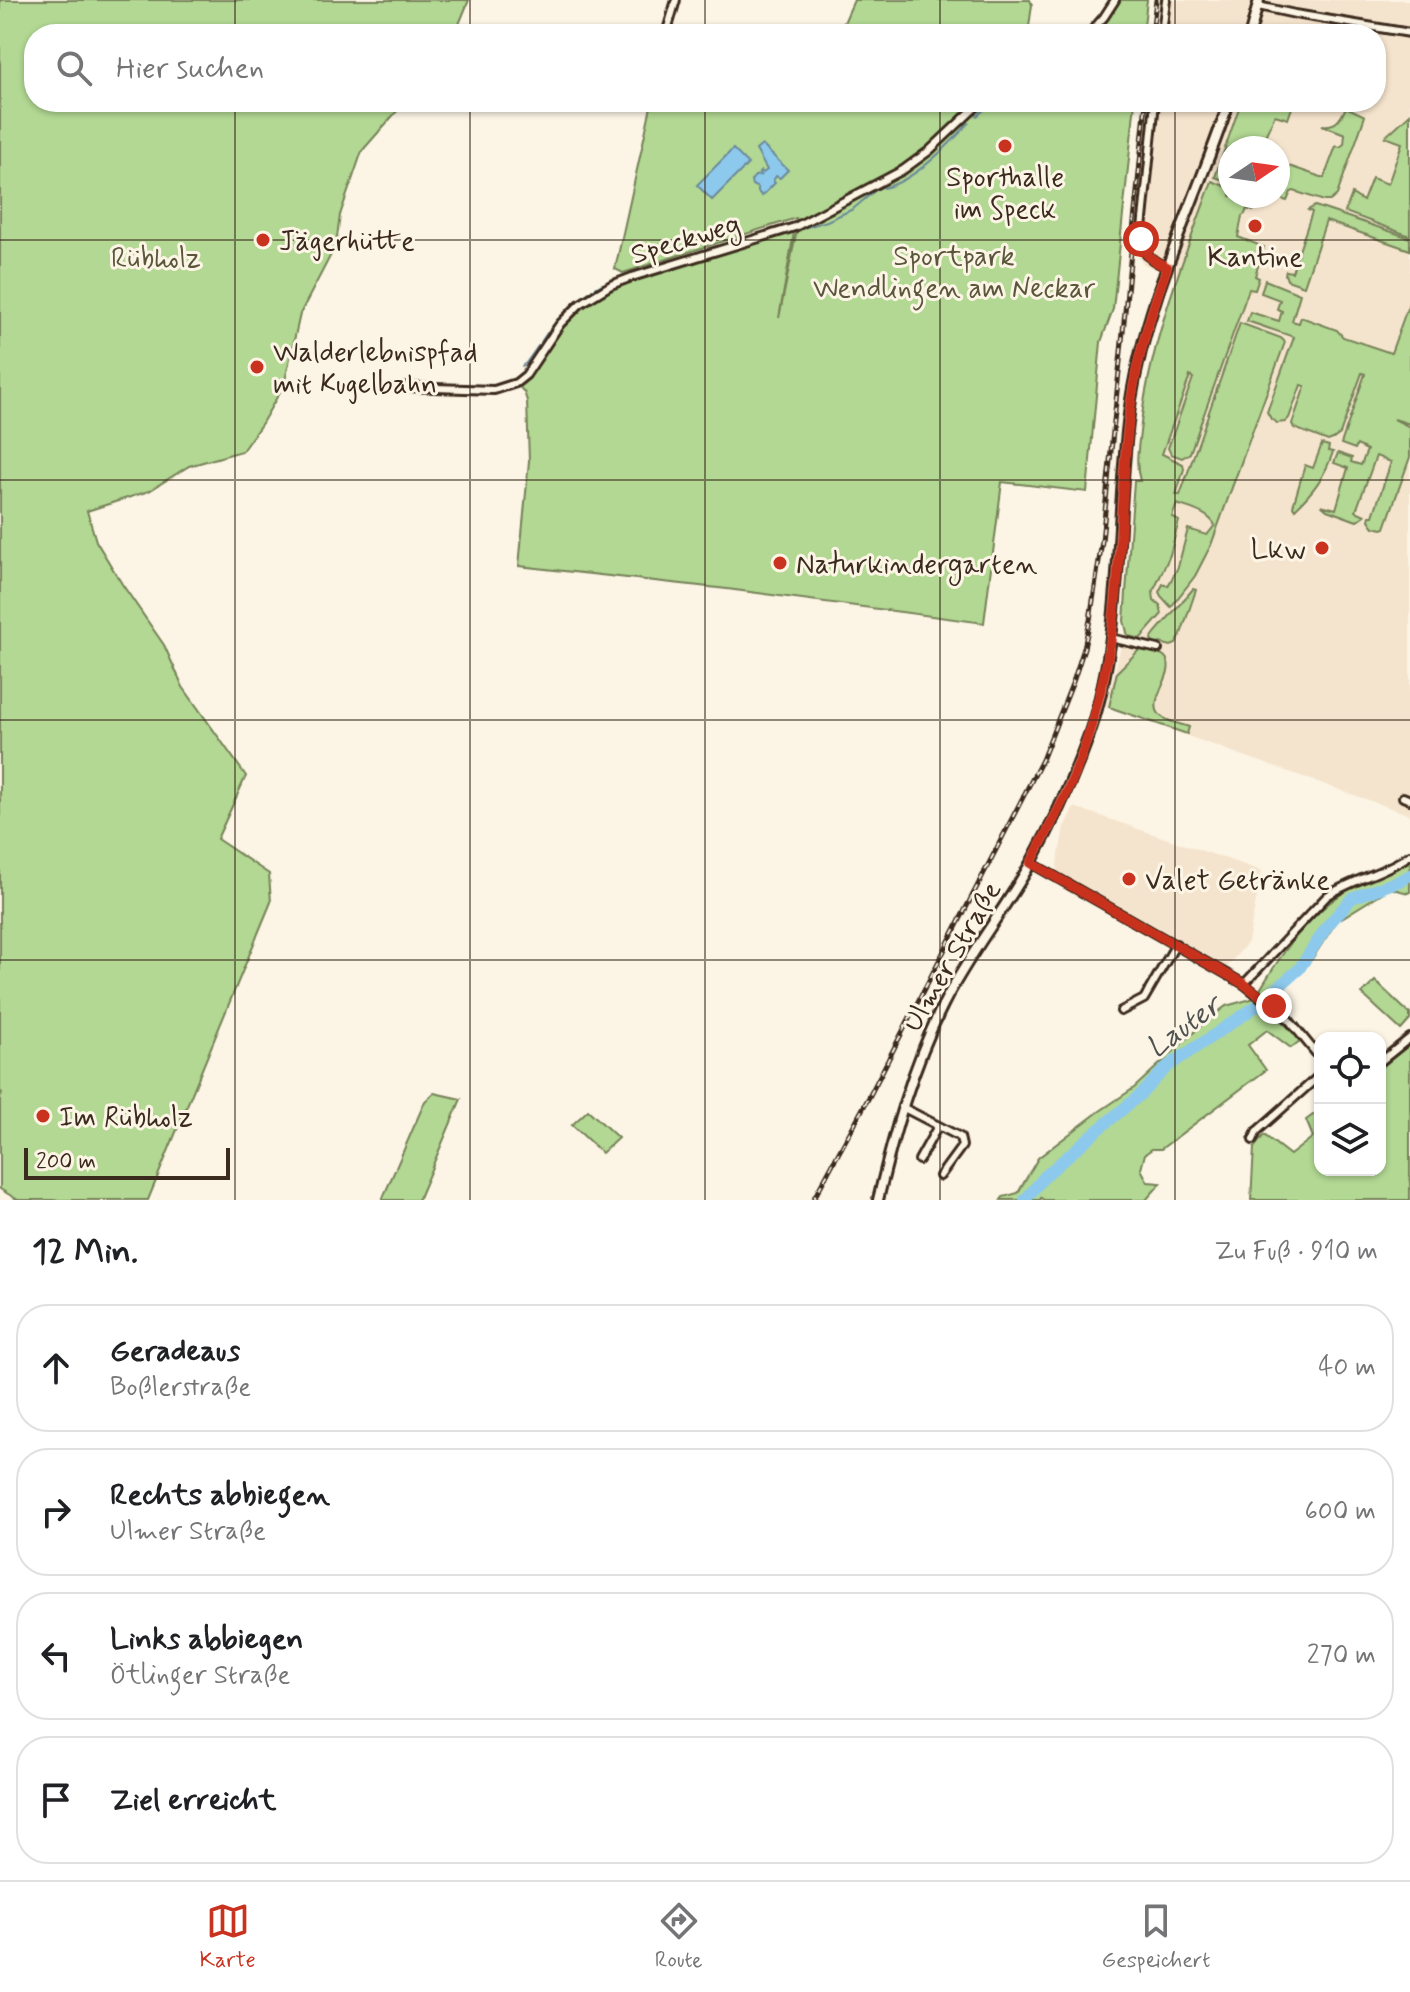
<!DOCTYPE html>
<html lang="de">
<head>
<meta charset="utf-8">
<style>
	body { margin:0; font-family:Mynerve,sans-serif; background:#f2f2f2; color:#202124 }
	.controls { position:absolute; right:24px; bottom:24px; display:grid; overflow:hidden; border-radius:16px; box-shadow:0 2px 6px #0004 }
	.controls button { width:72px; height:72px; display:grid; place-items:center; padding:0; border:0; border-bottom:2px solid #e0e0e0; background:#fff; color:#202124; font:40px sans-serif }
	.compass { position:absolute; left:1218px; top:136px; width:72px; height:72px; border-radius:50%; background:#fff; box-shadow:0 2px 6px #0004; rotate:77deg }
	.scale { position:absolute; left:24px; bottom:20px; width:206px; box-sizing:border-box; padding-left:8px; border:4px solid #3b2a1e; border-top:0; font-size:22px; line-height:28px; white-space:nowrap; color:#3b2a1e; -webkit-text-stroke:6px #fcf5e5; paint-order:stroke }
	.stop { position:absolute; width:24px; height:24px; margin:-18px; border:6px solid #c8321e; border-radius:50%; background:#fff }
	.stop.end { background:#c8321e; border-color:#fff; box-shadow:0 2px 8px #0008 }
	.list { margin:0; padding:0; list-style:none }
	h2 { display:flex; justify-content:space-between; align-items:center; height:104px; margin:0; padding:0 32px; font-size:34px }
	h2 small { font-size:26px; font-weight:400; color:#757577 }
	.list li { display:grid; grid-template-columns:52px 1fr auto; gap:24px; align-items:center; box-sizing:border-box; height:128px; margin:0 16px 16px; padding:0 16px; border:2px solid #e0e0e0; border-radius:32px }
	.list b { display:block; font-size:30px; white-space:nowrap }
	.list p { margin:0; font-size:26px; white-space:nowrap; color:#757577 }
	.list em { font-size:26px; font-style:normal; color:#757577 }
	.icon { flex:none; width:44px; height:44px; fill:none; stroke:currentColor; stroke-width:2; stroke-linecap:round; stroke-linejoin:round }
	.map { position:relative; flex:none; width:1410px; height:1200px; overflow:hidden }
	.search { position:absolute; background:#fff; box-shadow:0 2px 6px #0004; left:24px; right:24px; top:24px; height:88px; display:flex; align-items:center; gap:20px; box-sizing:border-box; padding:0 28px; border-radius:32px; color:#757577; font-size:30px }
	.sheet { height:680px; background:#fff }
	nav { display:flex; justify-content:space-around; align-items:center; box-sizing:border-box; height:112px; border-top:2px solid #e0e0e0; background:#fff; font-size:22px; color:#757577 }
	nav a { display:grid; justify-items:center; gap:4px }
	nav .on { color:#c8321e }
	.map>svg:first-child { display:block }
	.built { fill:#f5e4cd; fill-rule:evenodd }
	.green { fill:#b2d893; stroke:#768158; stroke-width:2 }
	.water { fill:#8dc9ed; stroke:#6c899a; stroke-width:2 }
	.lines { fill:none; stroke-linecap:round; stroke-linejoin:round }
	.stream { stroke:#6c899a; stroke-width:2 }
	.river { stroke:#8dc9ed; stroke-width:12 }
	.minor-casing { stroke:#3b2a1e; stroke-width:12 }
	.secondary-casing { stroke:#3b2a1e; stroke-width:14 }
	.minor { stroke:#fcf5e5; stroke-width:6 }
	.secondary { stroke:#fcf5e5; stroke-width:8 }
	.rail-casing { stroke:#3b2a1e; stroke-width:5 }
	.rail { stroke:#fcf5e5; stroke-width:2; stroke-dasharray:6; stroke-linecap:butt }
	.route { stroke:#c8321e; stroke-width:10 }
	.grid { fill:none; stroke:#3b2a1e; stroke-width:2; stroke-opacity:0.55 }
	.poi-dot { fill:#c8321e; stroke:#fcf5e5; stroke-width:3 }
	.labels { text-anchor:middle; stroke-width:6; stroke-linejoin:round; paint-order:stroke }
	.poi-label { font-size:28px; fill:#3b2a1e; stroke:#fcf5e5; text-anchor:start }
	.street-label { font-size:28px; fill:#3b2a1e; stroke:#fcf5e5 }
	.park-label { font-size:28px; fill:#59563b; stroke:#fcf5e5 }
	.water-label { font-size:30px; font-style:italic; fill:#505252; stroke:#fcf5e5 }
</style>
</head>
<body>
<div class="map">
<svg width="1410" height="1200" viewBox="0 0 1410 1200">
	<rect width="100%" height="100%" fill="#fcf5e5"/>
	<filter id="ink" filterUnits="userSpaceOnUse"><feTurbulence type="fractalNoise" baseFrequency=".0125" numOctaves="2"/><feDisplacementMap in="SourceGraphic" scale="16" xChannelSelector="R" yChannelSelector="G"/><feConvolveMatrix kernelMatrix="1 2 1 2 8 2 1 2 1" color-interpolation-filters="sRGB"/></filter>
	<g filter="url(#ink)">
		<!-- built -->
		<g class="built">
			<path d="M1160,0H1410V338L1386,416L1410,424V815L1106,707L1134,593L1178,278L1143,264L1138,256L1136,247V228L1149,102H1376V34H1157ZM1230,148H1278V196H1230Z"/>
			<path d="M1074,807L1262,871L1248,942L1227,967L1058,871L1057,865L1064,827Z"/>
		</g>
		<!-- green -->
		<g class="green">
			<path d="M0,0H469L455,34H34V102H405L362,151L340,215L336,245L300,314L284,385L262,423L242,451L189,466L149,491L87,511L96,541L122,584L164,645L183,687L246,776L217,839L269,874L271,902L148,1200H18L0,1189V1097L2,1093L0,1091Z"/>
			<path d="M854,0H1030L1032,5L1028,34H839Z"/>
			<path d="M1121,0H1147L1143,34H1095Z"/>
			<path d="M652,102H787L806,111L810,102H1135L1113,309L1101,342L1087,492L1002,482L984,623L727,589L519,566L529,461L527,401L524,392L516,383L526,375L560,324L580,304L611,285L795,227L779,318L797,229L796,218L623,273L615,269Z"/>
			<path d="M1241,102H1294L1288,119L1275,115L1266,134L1261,140L1260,148H1230V182L1215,177Z"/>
			<path d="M1346,107L1365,116L1337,195L1330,201H1324L1294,191L1291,192L1287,201L1278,198V188L1286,165L1324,178L1336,146L1340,147L1344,144L1345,134L1322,125C1336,127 1341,119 1346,107Z"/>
			<path d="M1410,114V236L1345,212L1352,194L1363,201L1372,178L1388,184L1402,143L1385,137Z"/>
			<path d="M1212,181L1230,188V196L1257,197L1253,211L1247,209L1245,214L1242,216L1238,237L1264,247L1255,276L1259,278L1255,290L1249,289L1190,453L1182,458L1171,454L1168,448L1193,378L1190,376L1162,454L1183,464L1184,469L1176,495H1180L1240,323L1281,338L1285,342L1284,345L1211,545L1195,576L1171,607L1161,596L1159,592L1163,584L1168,586L1178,567L1188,529L1207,535L1215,525C1207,512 1190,509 1177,504L1172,517L1179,521L1170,555L1153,592L1154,600L1160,605L1162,614L1140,639L1128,636L1124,621L1134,481H1140C1135,464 1138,450 1140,432C1149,345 1182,263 1212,181Z"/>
			<path d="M1315,206L1410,238V250L1326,221L1304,286L1287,280L1285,274L1286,271L1292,272L1312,212L1308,210Z"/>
			<path d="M1265,280L1300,294L1292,321L1299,323L1301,317L1337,330L1343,337L1391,353L1410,300V424L1394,419L1410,427V457L1385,528L1382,529L1374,527L1369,520L1370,516H1373L1391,462L1376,456L1356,511L1365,515L1357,521L1327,510L1321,505L1336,509L1348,468L1334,463L1338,453L1352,458L1351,462L1361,465L1367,450L1357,445L1355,449L1341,444L1365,374L1362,373L1340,434L1333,439L1328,441L1294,428L1292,424L1305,386L1301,385L1289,418L1285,422L1277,423L1271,419L1267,412L1294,337L1247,321L1250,312L1279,321L1282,311L1277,309L1280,300L1261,293Z"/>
			<path d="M1322,444L1329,446L1328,451L1333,452C1325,476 1313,492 1295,509L1293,506L1305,465L1313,468Z"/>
			<path d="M1193,589L1196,590L1180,637L1176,644L1171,646L1160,643L1157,645L1152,642L1151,639L1155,633Z"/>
			<path d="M1139,650C1146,651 1158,651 1164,656C1181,670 1145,700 1160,715C1166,722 1181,724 1189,727L1187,734L1109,707L1117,672Z"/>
			<path d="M1410,861V892L1408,893L1390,888L1337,921L1312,959L1273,998L1269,1009L1301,1040L1291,1048L1267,1030L1248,1045L1266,1070L1161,1149H1152L1145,1154L1141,1169L1148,1182L1161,1183L1146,1200H1044L1041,1198L1040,1200H1001L1003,1197L1018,1193L1038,1158L1097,1113L1134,1088L1206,1021L1226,1006L1255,998C1279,957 1306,915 1348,890C1367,878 1390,871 1410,861Z"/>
			<path d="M1375,981L1410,1014V1020L1401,1030L1362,994Z"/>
			<path d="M1410,1044V1200H1251L1254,1148L1264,1135L1290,1155L1313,1137L1306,1120L1320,1110V1170H1380V1066Z"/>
			<path d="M434,1093L461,1099L418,1200H382L425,1101Z"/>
			<path d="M588,1110L618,1138L602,1153L572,1125Z"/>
		</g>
		<!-- water -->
		<g class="water">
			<path d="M762,145L788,170L780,178L776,176L773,181L775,183L762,196L758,192V188L752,185L751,181L755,176L761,175L759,173L761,171L763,173L767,170L756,150Z"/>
			<path d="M733,149L748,164L712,200L697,185Z"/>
		</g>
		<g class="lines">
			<!-- stream -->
			<g class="stream">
				<path d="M977,116L993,102"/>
				<path d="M884,188C915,180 948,146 969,123"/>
				<path d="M800,229L827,221L853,209L878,188"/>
				<path d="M592,290L602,284"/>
				<path d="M581,298L589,292"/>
				<path d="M566,311L576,301"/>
				<path d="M550,329L562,315"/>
				<path d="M541,342L547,333"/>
				<path d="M522,366L526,363L538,346"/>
			</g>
			<!-- river -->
			<path class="river" d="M1025,1200L1045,1176L1093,1134L1140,1095L1167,1067L1258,1005L1299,969L1328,925L1352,898L1402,880L1410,875"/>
			<defs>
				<g id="minor">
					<path d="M1258,6L1295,14L1410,33"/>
					<path d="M666,34L676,0"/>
					<path d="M1089,34L1104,17L1115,0"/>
					<path d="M1162,34L1166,0"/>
					<path d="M1155,102L1141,239C1143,256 1153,261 1167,267"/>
					<path d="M406,387L494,390L516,383L526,375L560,324L580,304L611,285L632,277L795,227L903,170L929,151L981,102"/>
					<path d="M1111,638L1158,649"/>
					<path d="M1403,797L1410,800"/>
					<path d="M1031,863L1244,984L1289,1020L1320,1058"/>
					<path d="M1244,984L1327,896C1353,879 1385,873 1410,855"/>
					<path d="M1121,1011L1144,999L1176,944"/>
					<path d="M1380,1062L1410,1038"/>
					<path d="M902,1107L960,1137L962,1146L940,1176"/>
					<path d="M1253,1140L1257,1131L1320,1075"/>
					<path d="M919,1160L938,1126"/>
				</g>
				<g id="secondary">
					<path d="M1250,34L1259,0"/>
					<path d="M878,1200C894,1133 912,1067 943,1005C968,955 1004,911 1032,861C1054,821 1073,779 1089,735C1126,627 1114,511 1131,400C1147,296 1196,201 1229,102"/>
				</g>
			</defs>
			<!-- minor casing -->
			<use href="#minor" class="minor-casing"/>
			<!-- secondary casing -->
			<use href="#secondary" class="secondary-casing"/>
			<!-- minor -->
			<use href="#minor" class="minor"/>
			<!-- secondary -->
			<use href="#secondary" class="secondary"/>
			<defs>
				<g id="rail">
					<path d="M1152,34L1156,0"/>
					<path d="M813,1200L869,1097L1042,760L1074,679L1084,648L1090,620L1102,541L1146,102"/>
				</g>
			</defs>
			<!-- rail casing -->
			<use href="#rail" class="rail-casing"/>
			<!-- rail -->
			<use href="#rail" class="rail"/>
		</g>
	</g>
	<g class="lines" filter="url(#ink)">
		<!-- route -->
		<path class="route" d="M1141,239C1143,255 1153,261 1167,267C1152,311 1137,356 1131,402C1118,493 1124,586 1104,676C1095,715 1084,755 1067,792C1056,816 1043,839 1031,863L1244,984L1274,1006"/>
	</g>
	<!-- grid -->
	<path class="grid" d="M235,0V34M470,0V34M705,0V34M940,0V34M1175,0V34M235,102V1200M470,102V1200M705,102V1200M940,102V1200M1175,102V1200M0,240H1410M0,480H1410M0,720H1410M0,960H1410"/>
	<!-- markers -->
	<g class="poi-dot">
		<circle cx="1005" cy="146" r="8"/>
		<circle cx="1255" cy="226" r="8"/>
		<circle cx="263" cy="240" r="8"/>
		<circle cx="257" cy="367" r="8"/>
		<circle cx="1322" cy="548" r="8"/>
		<circle cx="780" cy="563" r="8"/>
		<circle cx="1129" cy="879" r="8"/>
		<circle cx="43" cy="1116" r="8"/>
	</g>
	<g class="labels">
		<!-- poi labels -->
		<g class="poi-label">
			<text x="1005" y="186" text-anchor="middle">Sporthalle<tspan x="1005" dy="32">im Speck</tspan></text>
			<text x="279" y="250">Jägerhütte</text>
			<text x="1255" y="266" text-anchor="middle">Kantine</text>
			<text x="273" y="361">Walderlebnispfad<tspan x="273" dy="32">mit Kugelbahn</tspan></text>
			<text x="1306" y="558" text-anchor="end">Lkw</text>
			<text x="796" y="573">Naturkindergarten</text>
			<text x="1145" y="889">Valet Getränke</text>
			<text x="59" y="1126">Im Rübholz</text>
		</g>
		<!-- street labels -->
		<g class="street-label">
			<text transform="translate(685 238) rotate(-17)" y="10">Speckweg</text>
			<text transform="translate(951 956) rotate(-60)" y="10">Ulmer Straße</text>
		</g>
		<!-- park labels -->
		<g class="park-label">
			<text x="954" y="265">Sportpark<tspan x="954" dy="32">Wendlingen am Neckar</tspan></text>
			<text x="156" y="267">Rübholz</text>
		</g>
		<!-- water labels -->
		<g class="water-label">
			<text transform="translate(1183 1026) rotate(-36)" y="10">Lauter</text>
		</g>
	</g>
</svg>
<div class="controls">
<button><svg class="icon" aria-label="locate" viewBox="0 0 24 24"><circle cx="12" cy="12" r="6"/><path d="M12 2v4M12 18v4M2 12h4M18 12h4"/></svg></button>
<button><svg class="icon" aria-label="layers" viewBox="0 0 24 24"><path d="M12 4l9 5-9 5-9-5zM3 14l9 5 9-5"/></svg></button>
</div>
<svg class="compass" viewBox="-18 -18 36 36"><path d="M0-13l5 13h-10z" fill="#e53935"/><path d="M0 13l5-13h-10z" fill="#757577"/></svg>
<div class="scale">200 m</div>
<div class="stop" style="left:1141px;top:239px"></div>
<div class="stop end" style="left:1274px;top:1006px"></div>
<div class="search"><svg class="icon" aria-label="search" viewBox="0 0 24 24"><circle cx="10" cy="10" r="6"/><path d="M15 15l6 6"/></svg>Hier suchen</div>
</div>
<section class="sheet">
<h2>12 Min.<small>Zu Fuß · 910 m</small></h2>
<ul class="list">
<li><svg class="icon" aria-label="ahead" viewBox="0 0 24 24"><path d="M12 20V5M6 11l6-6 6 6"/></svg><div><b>Geradeaus</b><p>Boßlerstraße</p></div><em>40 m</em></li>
<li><svg class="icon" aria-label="right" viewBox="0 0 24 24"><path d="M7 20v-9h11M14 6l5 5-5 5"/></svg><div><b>Rechts abbiegen</b><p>Ulmer Straße</p></div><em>600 m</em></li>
<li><svg class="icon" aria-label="left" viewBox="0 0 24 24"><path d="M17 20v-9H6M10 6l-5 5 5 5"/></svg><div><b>Links abbiegen</b><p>Ötlinger Straße</p></div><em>270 m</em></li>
<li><svg class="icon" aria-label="arrive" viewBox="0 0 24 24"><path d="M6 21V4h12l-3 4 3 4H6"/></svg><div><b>Ziel erreicht</b></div></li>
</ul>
</section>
<nav>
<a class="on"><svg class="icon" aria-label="map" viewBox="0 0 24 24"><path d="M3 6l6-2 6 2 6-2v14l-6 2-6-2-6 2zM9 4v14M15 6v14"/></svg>Karte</a>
<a><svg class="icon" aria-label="directions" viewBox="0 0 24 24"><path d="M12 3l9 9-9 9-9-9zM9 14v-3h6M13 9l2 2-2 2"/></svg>Route</a>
<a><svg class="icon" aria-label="saved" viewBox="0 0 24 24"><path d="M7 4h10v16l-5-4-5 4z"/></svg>Gespeichert</a>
</nav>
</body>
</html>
